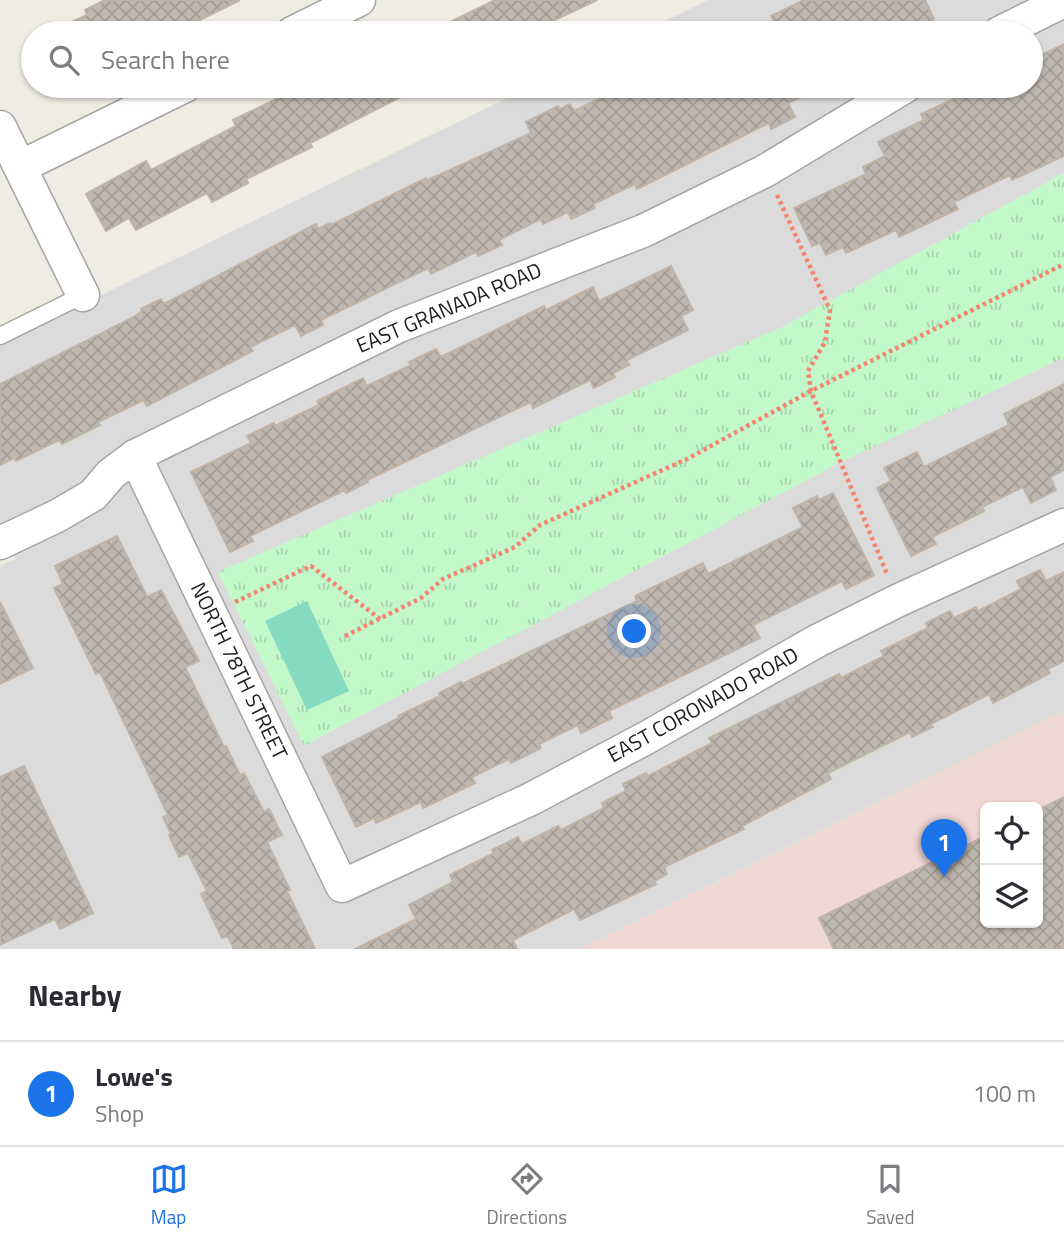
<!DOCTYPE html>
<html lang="en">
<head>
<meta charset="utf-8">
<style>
	body { margin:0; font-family:"Titillium Web",sans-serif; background:#f2f2f3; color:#2b2b33 }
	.controls { position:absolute; right:21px; bottom:21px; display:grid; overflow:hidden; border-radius:10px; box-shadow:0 2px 5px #0004 }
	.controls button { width:63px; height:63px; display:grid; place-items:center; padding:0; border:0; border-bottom:2px solid #e1e1e2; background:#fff; color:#2b2b33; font:35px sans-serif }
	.you { position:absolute; left:635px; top:632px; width:24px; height:24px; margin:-18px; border:5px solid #fff; border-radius:50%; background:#1a73e8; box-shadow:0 0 0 10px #1a73e833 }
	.badge { display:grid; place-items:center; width:46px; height:46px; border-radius:50%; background:#1a73e8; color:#fff; font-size:23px; font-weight:700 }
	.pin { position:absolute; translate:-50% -58px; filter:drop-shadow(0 2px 4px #0008) }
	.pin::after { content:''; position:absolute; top:37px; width:24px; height:21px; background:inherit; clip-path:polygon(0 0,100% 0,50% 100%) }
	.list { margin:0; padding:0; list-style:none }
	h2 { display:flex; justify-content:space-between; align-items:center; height:91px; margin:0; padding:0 28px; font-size:30px }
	h2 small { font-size:23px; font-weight:400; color:#7c7c81 }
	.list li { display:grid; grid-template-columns:46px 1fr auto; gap:21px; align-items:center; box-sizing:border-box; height:105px; padding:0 28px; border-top:2px solid #e1e1e2 }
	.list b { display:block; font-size:26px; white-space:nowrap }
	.list p { margin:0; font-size:23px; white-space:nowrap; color:#7c7c81 }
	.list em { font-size:23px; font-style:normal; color:#7c7c81 }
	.icon { flex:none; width:38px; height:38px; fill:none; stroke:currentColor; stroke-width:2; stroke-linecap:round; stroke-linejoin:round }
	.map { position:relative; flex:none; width:1064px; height:949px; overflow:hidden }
	.search { position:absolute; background:#fff; box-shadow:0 2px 5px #0004; left:21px; right:21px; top:21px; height:77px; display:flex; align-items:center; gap:18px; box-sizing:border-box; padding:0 24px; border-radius:38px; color:#7c7c81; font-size:26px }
	.sheet { height:196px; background:#fff }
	nav { display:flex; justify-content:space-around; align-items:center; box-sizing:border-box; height:98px; border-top:2px solid #e1e1e2; background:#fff; font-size:19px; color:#7c7c81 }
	nav a { display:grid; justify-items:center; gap:4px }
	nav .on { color:#1a73e8 }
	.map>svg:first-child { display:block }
	.residential { fill:#dcdbdb }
	.commercial { fill:#efd7d4; fill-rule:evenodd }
	.park { fill:url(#park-tufts) }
	.pitch { fill:#85dbbf }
	.building { fill:url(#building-cross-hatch); stroke:#c0b3a7; stroke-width:2 }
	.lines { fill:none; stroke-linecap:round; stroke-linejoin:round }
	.lane-casing { stroke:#a5a5a5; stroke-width:19 }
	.street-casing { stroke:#a5a5a5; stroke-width:35 }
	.path { stroke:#f5846f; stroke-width:4.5; stroke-dasharray:3.5 3.5; stroke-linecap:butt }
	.lane { stroke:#fff; stroke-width:16 }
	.street { stroke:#fff; stroke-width:32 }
	.labels { text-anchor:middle; stroke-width:7; stroke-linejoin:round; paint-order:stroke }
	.street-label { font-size:21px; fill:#1e1e1e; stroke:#fff }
</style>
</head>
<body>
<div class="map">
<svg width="1064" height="949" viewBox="0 0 1064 949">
	<defs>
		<pattern id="park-tufts" width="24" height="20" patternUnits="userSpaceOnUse" patternTransform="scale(1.75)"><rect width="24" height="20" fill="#c3f8ca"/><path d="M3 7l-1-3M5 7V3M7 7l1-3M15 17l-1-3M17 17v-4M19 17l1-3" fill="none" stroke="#a7d4ad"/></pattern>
		<pattern id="building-cross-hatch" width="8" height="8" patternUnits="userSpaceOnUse" patternTransform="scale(1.75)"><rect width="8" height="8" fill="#bfb8b1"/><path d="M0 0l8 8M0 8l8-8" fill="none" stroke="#a49e98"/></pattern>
	</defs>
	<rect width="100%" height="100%" fill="#efece4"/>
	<!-- residential -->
	<path class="residential" d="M708,0H1064V711L580,949H0V566L15,559L0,530V344L532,86H1031V33H640Z"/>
	<!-- commercial -->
	<path class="commercial" d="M1064,711V949H580L715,883ZM985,807H1038V923H985Z"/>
	<!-- park -->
	<path class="park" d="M1064,173V358L845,460L304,746L218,572L782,327Z"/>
	<!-- pitch -->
	<path class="pitch" d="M307,601L349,691L307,710L265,621Z"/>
	<!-- building -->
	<g class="building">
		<path d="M105,0H240L186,27L183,22L160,33H48L87,15L85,10Z"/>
		<path d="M495,0H597L544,25L548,33H428Z"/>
		<path d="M804,0H925L934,19L911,31L909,25L892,33H780L771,16Z"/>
		<path d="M1064,44V156L1012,180L1010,175L954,202L958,209L899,237L896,230L846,253L843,247L826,255L820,243L812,246L794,208L866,174L863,167L885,156L878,142L924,120L921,114L982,86H1031V60Z"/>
		<path d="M303,86H422L310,143L312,147L246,179L248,183L212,202L207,193L136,230L129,218L106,231L86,194L146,161L151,170L236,126L233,120Z"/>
		<path d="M626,86H823L788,103L795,117L771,129L769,123L637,189L635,184L593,204L595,208L571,219L568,212L543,224L541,219L499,240L502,245L478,256L476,252L431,274L428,268L321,320L323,325L301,336L295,325L250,347L253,351L147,406L144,400L98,422L100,425L62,444L59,440L16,461L14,458L0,465V384L132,318L142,311L141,309L161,299L164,304L316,224L318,229L330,223L331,225L426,178L427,180L439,175L531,133L526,122L558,106L560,109L570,104L574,111Z"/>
		<path d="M671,266L693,310L681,316L688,330L627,360L629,365L613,373L615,377L594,388L590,380L533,408L531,402L367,480L368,482L346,493L345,490L250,536L253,541L230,552L191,472L251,443L247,436L274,423L275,426L319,405L317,401L363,378L367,386L411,365L409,362L436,349L441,357L544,306L546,310L593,287L599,301Z"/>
		<path d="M1064,384V470L1050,477L1056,490L1031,503L1023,487L982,507L984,511L932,537L936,544L911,556L877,488L891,481L884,468L917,452L924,467L1009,425L1004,414Z"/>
		<path d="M833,493L874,575L846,589L842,581L753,625L760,638L609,711L612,718L581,733L578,725L539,744L541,748L511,763L509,759L472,777L475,783L423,808L421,802L376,823L374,818L356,827L322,757L399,718L398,716L440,696L439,693L461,682L462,684L637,601L635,596L703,563L708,574L803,527L793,508L817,496L819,500Z"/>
		<path d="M117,536L147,597L161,590L199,661L185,667L224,747L226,746L240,775L244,773L264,812L269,809L282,835L267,842L290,890L287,891L315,949H234L228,936L222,938L201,894L207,891L188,853L179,857L169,835L171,834L163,817L168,815L100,672L96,674L54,588L63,584L55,566Z"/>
		<path d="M1040,570L1046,581L1064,572V661L1048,669L1050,673L993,703L989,694L931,724L933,727L912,737L910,732L828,773L831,779L742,826L744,829L664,867L667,874L654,881L656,884L580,920L574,909L513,940L517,949H355L416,919L409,905L453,882L450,875L494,853L492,850L518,837L522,844L558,826L561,830L604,808L602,803L626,791L623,784L646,773L648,776L712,743L709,738L839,674L841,678L884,656L881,651L928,628L926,623L950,611L954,618L976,607L978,611L1021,589L1017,581Z"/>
		<path d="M0,602L33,668L0,684Z"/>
		<path d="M24,766L93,913L60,929L55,919L0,945V777Z"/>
		<path d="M1064,797V949H834L819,918L985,836V923H1038V810Z"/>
	</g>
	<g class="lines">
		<defs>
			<path id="lane" d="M0,336L83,295"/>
			<g id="street">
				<path d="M292,33L359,0"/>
				<path d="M999,33L1064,1"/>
				<path d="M0,127L83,295"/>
				<path d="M20,167L185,86"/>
				<path d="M135,456L342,886L531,799L646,738L817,641L899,600L1064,525"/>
				<path d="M0,543L57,516L93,495L111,474L135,456L399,326L643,231L765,171L906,86"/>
			</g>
		</defs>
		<!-- lane casing -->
		<use href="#lane" class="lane-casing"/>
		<!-- street casing -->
		<use href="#street" class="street-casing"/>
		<!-- path -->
		<g class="path">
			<path d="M777,195L830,310L825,342L808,371L811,391L887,574"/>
			<path d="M235,602L311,566L380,619"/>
			<path d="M345,636L421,598L443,579L515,547L540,525L687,459L811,391L1064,264"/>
		</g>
		<!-- lane -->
		<use href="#lane" class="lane"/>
		<!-- street -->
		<use href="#street" class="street"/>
	</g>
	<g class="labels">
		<!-- street labels -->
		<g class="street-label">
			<text transform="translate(449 308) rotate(-23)" y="7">EAST GRANADA ROAD</text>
			<text transform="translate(239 671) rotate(64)" y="7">NORTH 78TH STREET</text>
			<text transform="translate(703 705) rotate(-29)" y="7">EAST CORONADO ROAD</text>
		</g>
	</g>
</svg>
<div class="controls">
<button><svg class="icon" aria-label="locate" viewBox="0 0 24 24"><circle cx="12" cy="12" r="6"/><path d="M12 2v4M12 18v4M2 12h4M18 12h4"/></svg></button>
<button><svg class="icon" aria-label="layers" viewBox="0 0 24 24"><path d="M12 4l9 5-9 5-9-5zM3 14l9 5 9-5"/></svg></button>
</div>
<div class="you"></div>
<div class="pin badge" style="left:944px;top:877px">1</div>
<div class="search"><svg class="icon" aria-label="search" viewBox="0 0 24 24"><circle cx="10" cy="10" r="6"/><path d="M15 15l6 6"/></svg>Search here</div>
</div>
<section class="sheet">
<h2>Nearby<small></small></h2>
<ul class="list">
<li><span class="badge">1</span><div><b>Lowe's</b><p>Shop</p></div><em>100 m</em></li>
</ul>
</section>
<nav>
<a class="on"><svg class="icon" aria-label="map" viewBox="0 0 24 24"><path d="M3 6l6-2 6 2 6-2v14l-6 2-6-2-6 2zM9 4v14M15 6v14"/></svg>Map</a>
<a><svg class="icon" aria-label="directions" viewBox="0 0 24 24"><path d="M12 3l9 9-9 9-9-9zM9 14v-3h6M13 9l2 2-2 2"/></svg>Directions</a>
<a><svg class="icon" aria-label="saved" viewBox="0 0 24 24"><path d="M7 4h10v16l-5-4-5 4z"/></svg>Saved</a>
</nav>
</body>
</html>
